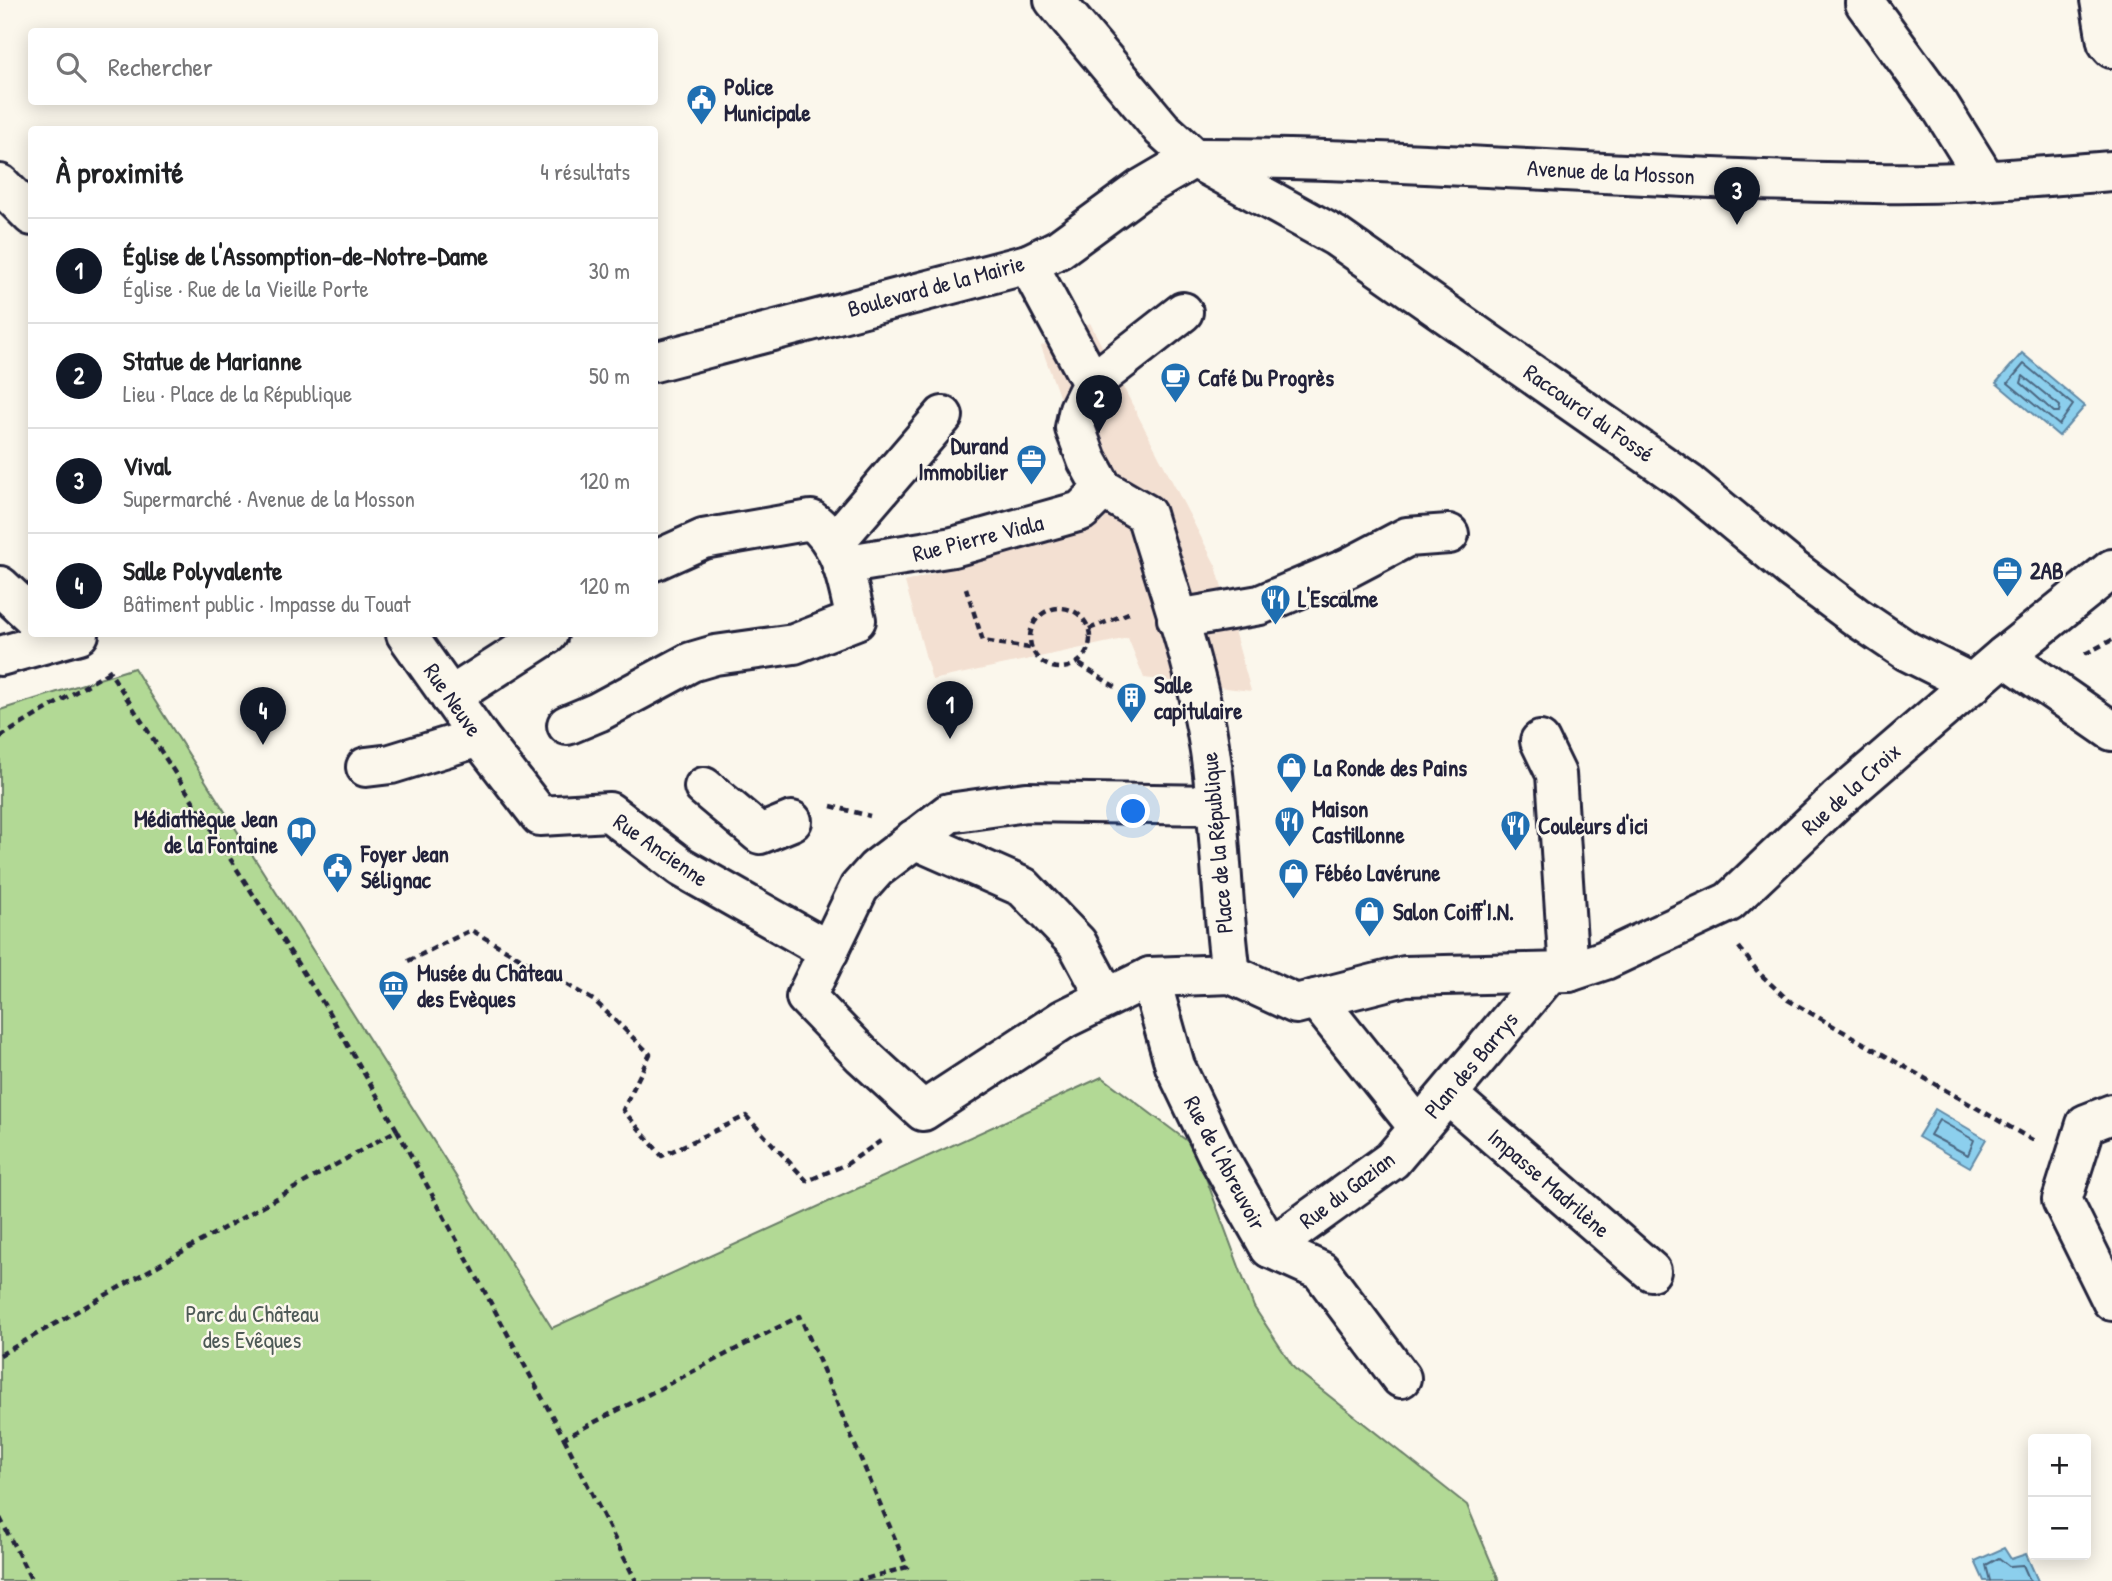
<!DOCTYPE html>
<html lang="fr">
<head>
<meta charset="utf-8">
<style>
	body { margin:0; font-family:"Patrick Hand",sans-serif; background:#f2f2f2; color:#202124 }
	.controls { position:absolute; right:21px; bottom:21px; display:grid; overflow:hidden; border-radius:7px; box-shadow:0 4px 18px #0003 }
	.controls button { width:63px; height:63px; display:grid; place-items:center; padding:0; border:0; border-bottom:2px solid #e0e0e0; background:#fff; color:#202124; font:35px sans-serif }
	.you { position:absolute; left:1134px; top:812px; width:24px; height:24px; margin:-18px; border:5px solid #fff; border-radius:50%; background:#1a73e8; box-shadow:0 0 0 10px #1a73e833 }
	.badge { display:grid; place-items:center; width:46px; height:46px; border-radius:50%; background:#111827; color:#fff; font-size:23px; font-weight:700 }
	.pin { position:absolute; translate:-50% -58px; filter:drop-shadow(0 2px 4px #0008) }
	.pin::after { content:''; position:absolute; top:37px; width:24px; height:21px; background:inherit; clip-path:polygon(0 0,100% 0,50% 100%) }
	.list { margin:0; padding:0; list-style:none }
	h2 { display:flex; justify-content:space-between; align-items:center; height:91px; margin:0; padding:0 28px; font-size:30px }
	h2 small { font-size:23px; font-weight:400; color:#757577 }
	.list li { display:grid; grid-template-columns:46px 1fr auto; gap:21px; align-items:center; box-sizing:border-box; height:105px; padding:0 28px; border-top:2px solid #e0e0e0 }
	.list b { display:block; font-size:26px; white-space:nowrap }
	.list p { margin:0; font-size:23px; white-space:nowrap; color:#757577 }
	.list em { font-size:23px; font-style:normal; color:#757577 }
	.icon { flex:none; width:38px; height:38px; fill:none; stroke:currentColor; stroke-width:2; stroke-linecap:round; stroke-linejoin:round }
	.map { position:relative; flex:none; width:2112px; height:1581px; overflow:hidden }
	.search { position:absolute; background:#fff; box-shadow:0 4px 18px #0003; left:28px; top:28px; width:630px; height:77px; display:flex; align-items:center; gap:18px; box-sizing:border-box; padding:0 24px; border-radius:7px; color:#757577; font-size:26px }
	.panel { position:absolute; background:#fff; box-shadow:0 4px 18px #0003; left:28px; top:126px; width:630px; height:511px; border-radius:7px }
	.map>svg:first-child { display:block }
	.built { fill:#f3e0d2 }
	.green { fill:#b2d995; stroke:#6a7e68; stroke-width:2 }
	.water { fill:#8ccfed; stroke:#628aa6; stroke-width:2 }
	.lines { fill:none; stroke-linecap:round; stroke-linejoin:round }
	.shore { stroke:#4c6782; stroke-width:2 }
	.minor-casing { stroke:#22223b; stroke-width:44 }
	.path { stroke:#22223b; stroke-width:4.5; stroke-dasharray:7 5; stroke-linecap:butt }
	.minor { stroke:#fbf7ec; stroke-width:38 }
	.labels { text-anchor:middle; stroke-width:5; stroke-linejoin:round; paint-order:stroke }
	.poi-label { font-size:23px; font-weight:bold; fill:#22223b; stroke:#fbf7ec; text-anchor:start }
	.street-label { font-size:23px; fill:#22223b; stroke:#fbf7ec }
	.park-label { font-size:23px; fill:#4d5956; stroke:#fbf7ec }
</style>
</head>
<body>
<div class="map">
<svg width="2112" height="1581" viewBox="0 0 2112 1581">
	<rect width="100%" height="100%" fill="#fbf7ec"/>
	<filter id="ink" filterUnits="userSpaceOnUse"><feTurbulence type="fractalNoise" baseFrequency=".0143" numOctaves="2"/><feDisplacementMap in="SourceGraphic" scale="14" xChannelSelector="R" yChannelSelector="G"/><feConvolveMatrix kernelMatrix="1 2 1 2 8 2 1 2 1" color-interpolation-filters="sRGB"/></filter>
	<g filter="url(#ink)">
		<!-- built -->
		<path class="built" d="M1090,323L1216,566L1251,691L1144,678L1128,638L932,680L905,582L1104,521L1041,346Z"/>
		<!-- green -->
		<path class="green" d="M134,668L552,1328L1102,1077L1194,1146L1254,1307L1294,1368L1467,1505L1499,1581H0V710Z"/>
		<!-- water -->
		<g class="water">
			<path d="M2022,353L2085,406L2059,436L1996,383Z"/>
			<path d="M1935,1109L1986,1139L1970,1167L1918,1137Z"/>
			<path d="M2004,1548L2011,1559L2026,1554L2038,1581H1984L1975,1561Z"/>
		</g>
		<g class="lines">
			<!-- shore -->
			<g class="shore">
				<path d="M2024,364L2073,405L2059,425L2008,383Z"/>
				<path d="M2023,376L2060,406L2059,412H2054L2021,383Z"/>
				<path d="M1939,1120L1974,1140L1968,1155L1930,1135Z"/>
				<path d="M1990,1581L1986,1565L1999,1558L2009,1566L2023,1565L2030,1581"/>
			</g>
			<defs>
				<g id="minor">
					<path d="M1054,0L1162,129L1194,158L1335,236L1688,483L1792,569L1855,616L1907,651L1973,684"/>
					<path d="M2100,0L2107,42L2112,48"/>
					<path d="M1865,3L1940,106L1986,180"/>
					<path d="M1196,158C1422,158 1648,180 1874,183C1953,185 2033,177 2112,171"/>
					<path d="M0,184L32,216"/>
					<path d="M1028,264L1092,383L1079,409L1075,428L1087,460L1103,489L1146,514C1169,591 1198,670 1210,751C1221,825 1221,900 1231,974"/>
					<path d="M654,362L1028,264L1059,249L1141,189L1194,158"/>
					<path d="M1092,383L1183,312"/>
					<path d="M834,543L943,416"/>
					<path d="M842,565L953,547L1081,511L1103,489"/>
					<path d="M0,586L32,616"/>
					<path d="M1177,619L1260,605L1348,568L1407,537L1449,534"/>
					<path d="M406,634L479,737L540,816L609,812L681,867L829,951"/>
					<path d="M0,656L79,634"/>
					<path d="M2004,656L2112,731"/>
					<path d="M450,697L548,634"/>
					<path d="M567,725L598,712L691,662L715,655L794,644L856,620C847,583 843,543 811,520L703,539L654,561"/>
					<path d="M1540,741L1556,774L1569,972"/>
					<path d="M366,767L391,764L479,737"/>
					<path d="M704,787L760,834L792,821"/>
					<path d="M1216,805L1026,802L949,813L876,869L859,888L806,997L862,1055L923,1111L1064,1019L1150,977L1231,974L1296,1004L1405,976L1569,972L1605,960L1729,902L1837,800L2004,656L2112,569"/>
					<path d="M914,839L1023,887L1077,943L1106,997"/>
					<path d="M1150,977L1175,1066L1219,1158L1270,1248L1321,1271L1401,1378"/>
					<path d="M1316,999L1419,1128L1549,973"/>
					<path d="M1448,1095L1651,1271"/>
					<path d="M2112,1114L2086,1124L2062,1200L2112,1301"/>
					<path d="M1270,1248L1392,1160L1419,1128"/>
				</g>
			</defs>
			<!-- minor casing -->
			<use href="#minor" class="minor-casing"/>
			<!-- path -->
			<g class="path">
				<path d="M966,588L983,641L1030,648"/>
				<circle cx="1060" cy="638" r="30"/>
				<path d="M1089,629L1131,612"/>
				<path d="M2085,654L2112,640"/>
				<path d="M1079,664L1117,688"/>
				<path d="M0,737L109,672"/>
				<path d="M831,806L870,816"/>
				<path d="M1739,947L1758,972L1788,1000L2036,1142"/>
				<path d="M408,961L471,930L595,1001L650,1054L623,1110L662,1156L746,1116L807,1181L847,1164L885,1138"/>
				<path d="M397,1130L564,1438L800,1316L907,1567L858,1581"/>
				<path d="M0,1355L397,1130L325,1006L108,669"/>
				<path d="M564,1438L636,1581"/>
				<path d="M0,1518L32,1581"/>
			</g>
			<!-- minor -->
			<use href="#minor" class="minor"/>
		</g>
	</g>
	<!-- icons -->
	<defs>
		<symbol id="civic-pin" viewBox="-11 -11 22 30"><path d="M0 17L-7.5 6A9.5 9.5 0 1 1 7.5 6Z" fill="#1f6fb2" stroke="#fbf7ec"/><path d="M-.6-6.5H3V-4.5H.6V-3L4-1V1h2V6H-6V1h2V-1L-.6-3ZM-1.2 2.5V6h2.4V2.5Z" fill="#fff"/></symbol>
		<symbol id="cafe-pin" viewBox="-11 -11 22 30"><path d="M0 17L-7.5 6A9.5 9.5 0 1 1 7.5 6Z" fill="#1f6fb2" stroke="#fbf7ec"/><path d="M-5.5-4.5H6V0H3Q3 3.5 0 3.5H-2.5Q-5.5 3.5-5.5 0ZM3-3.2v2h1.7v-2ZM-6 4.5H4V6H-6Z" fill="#fff"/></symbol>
		<symbol id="office-pin" viewBox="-11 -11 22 30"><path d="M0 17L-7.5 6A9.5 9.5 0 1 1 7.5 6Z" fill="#1f6fb2" stroke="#fbf7ec"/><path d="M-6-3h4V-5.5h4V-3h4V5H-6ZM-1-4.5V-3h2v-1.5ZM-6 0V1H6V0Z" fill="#fff"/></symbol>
		<symbol id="restaurant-pin" viewBox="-11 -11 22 30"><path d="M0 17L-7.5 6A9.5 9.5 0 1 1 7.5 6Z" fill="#1f6fb2" stroke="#fbf7ec"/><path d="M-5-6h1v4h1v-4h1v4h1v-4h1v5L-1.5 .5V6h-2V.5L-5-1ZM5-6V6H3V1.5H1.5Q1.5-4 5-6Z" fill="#fff"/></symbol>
		<symbol id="building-pin" viewBox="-11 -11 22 30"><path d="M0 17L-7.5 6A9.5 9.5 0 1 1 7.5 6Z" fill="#1f6fb2" stroke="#fbf7ec"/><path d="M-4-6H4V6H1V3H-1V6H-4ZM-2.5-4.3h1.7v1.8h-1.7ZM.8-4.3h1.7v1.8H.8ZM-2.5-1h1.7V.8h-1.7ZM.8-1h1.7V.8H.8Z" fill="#fff"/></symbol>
		<symbol id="shop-pin" viewBox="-11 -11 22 30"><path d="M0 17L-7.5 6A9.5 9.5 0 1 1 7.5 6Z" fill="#1f6fb2" stroke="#fbf7ec"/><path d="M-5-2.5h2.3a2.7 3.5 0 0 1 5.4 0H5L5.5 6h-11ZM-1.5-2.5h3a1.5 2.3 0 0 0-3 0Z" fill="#fff"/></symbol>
		<symbol id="library-pin" viewBox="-11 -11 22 30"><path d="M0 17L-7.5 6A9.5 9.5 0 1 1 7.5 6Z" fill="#1f6fb2" stroke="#fbf7ec"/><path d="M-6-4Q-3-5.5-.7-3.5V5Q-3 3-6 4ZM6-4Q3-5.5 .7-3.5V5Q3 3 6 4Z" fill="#fff"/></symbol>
		<symbol id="museum-pin" viewBox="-11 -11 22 30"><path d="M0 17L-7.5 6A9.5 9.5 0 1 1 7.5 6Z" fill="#1f6fb2" stroke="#fbf7ec"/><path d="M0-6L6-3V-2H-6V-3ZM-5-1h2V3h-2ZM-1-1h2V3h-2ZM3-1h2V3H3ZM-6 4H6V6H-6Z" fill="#fff"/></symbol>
	</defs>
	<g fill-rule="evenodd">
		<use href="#civic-pin" x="684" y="82" width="35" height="47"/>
		<use href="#cafe-pin" x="1158" y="360" width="35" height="47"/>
		<use href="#office-pin" x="1014" y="442" width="35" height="47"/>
		<use href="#office-pin" x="1990" y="554" width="35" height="47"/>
		<use href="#restaurant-pin" x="1258" y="582" width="35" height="47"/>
		<use href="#building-pin" x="1114" y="680" width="35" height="47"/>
		<use href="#shop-pin" x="1274" y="750" width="35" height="47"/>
		<use href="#restaurant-pin" x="1272" y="804" width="35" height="47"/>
		<use href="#restaurant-pin" x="1498" y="808" width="35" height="47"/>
		<use href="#library-pin" x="284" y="814" width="35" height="47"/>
		<use href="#civic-pin" x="320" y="850" width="35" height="47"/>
		<use href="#shop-pin" x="1276" y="856" width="35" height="47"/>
		<use href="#shop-pin" x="1352" y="894" width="35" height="47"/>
		<use href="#museum-pin" x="376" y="968" width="35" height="47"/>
	</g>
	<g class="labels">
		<!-- poi labels -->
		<g class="poi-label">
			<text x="724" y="95">Police<tspan x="724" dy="26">Municipale</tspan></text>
			<text x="1198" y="386">Café Du Progrès</text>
			<text x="1008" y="454" text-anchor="end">Durand<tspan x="1008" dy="26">Immobilier</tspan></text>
			<text x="2030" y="579">2AB</text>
			<text x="1298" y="607">L'Escalme</text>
			<text x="1154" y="693">Salle<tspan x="1154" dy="26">capitulaire</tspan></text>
			<text x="1314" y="776">La Ronde des Pains</text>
			<text x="1312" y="817">Maison<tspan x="1312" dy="26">Castillonne</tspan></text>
			<text x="278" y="827" text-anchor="end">Médiathèque Jean<tspan x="278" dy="26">de la Fontaine</tspan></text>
			<text x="1538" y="834">Couleurs d'ici</text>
			<text x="361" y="862">Foyer Jean<tspan x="361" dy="26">Sélignac</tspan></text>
			<text x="1316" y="881">Fébéo Lavérune</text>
			<text x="1393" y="920">Salon Coiff'I.N.</text>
			<text x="417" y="981">Musée du Château<tspan x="417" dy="26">des Evèques</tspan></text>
		</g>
		<!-- street labels -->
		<g class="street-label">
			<text transform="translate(1611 172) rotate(3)" y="8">Avenue de la Mosson</text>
			<text transform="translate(936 286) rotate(-15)" y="8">Boulevard de la Mairie</text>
			<text transform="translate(1589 413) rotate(35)" y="8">Raccourci du Fossé</text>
			<text transform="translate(978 538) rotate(-14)" y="8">Rue Pierre Viala</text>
			<text transform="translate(453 700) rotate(55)" y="8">Rue Neuve</text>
			<text transform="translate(1851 789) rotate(-42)" y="8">Rue de la Croix</text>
			<text transform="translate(1217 843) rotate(-95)" y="8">Place de la République</text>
			<text transform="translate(661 850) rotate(35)" y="8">Rue Ancienne</text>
			<text transform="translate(1471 1065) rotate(-50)" y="8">Plan des Barrys</text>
			<text transform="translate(1225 1163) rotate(62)" y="8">Rue de l'Abreuvoir</text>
			<text transform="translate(1549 1183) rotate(41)" y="8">Impasse Madrilène</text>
			<text transform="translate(1347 1190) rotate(-37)" y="8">Rue du Gazian</text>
		</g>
		<!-- park labels -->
		<g class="park-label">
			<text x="252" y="1322">Parc du Château<tspan x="252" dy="26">des Evêques</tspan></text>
		</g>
	</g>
</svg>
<div class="controls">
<button>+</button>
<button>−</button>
</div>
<div class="you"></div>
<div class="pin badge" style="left:950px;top:739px">1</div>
<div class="pin badge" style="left:1099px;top:433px">2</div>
<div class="pin badge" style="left:1737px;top:225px">3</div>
<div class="pin badge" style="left:263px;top:745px">4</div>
<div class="search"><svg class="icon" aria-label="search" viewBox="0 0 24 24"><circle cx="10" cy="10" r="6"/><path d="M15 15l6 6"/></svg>Rechercher</div>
<section class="panel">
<h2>À proximité<small>4 résultats</small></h2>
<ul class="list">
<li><span class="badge">1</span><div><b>Église de l'Assomption-de-Notre-Dame</b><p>Église · Rue de la Vieille Porte</p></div><em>30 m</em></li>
<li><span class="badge">2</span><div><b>Statue de Marianne</b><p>Lieu · Place de la République</p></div><em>50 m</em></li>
<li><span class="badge">3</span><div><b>Vival</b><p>Supermarché · Avenue de la Mosson</p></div><em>120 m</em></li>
<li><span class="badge">4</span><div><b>Salle Polyvalente</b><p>Bâtiment public · Impasse du Touat</p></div><em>120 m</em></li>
</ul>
</section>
</div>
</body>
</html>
